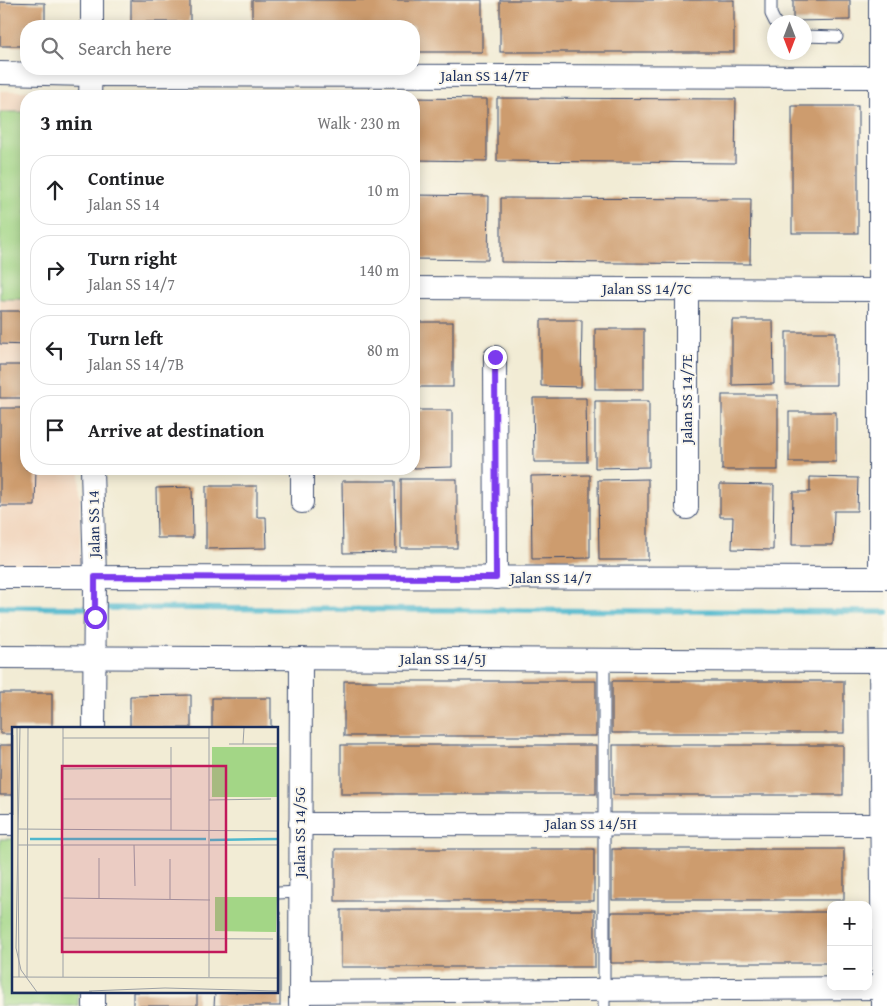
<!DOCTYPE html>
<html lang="en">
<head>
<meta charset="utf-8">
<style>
	body { margin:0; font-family:"Gentium Book Plus",serif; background:#f2f2f2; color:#202124 }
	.controls { position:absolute; right:15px; bottom:15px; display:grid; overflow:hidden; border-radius:10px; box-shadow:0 2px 12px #0003 }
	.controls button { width:45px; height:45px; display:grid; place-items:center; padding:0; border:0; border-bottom:1px solid #e0e0e0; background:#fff; color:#202124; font:25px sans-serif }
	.compass { position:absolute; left:767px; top:15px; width:45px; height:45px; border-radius:50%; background:#fff; box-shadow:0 2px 12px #0003; rotate:180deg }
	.stop { position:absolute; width:15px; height:15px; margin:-11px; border:4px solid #7c3aed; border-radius:50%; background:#fff }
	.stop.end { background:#7c3aed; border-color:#fff; box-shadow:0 1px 5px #0008 }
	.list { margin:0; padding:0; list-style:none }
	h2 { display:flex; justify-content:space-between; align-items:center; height:65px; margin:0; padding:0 20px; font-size:21px }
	h2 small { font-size:16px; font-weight:400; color:#757577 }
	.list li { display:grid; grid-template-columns:32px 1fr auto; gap:15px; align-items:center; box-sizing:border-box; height:70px; margin:0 10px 10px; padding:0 10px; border:1px solid #e0e0e0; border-radius:20px }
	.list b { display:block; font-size:19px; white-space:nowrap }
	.list p { margin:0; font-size:16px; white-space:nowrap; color:#757577 }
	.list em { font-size:16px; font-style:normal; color:#757577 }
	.icon { flex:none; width:28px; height:28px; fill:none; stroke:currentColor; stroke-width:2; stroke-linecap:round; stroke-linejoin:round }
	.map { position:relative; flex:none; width:887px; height:1006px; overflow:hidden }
	.search { position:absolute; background:#fff; box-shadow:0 2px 12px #0003; left:20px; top:20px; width:400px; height:55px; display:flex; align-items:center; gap:12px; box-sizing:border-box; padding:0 18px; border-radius:20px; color:#757577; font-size:19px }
	.panel { position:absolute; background:#fff; box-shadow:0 2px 12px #0003; left:20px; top:90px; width:400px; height:385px; border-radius:20px }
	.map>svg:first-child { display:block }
	.built { fill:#f1d5bd }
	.green { fill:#a3d686; stroke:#5f8272 }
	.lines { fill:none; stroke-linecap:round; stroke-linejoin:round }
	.stream { stroke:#4fb8cd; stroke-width:5.5 }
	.building { fill:#cd9c6e }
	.lane-casing { stroke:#3b4b70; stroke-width:13 }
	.street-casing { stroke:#3b4b70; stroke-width:24 }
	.lane { stroke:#fff; stroke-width:11 }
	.street { stroke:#fff; stroke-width:22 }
	.route { stroke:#7c3aed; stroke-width:6 }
	.labels { text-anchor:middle; stroke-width:4; stroke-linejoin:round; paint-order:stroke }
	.street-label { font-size:15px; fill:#1b2f5e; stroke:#fbf7ec }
	.inset-river { fill:none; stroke:#4fb8cd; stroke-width:2.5 }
	.inset-road { fill:none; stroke:#9ca0a5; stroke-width:1 }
	.view { fill:#c2185b; fill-opacity:0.15; stroke:#c2185b; stroke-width:2.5 }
	.inset-edge { fill:none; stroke:#1b2f5e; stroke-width:2.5 }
</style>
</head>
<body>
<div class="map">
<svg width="887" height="1006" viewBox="0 0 887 1006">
	<rect width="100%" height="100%" fill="#fbf7ec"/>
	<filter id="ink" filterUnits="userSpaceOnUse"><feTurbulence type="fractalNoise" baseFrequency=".02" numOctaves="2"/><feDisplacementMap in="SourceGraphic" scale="10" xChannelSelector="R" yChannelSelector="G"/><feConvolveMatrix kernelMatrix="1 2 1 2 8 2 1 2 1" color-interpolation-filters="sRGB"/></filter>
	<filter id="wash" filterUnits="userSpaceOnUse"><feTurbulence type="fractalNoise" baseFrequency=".0096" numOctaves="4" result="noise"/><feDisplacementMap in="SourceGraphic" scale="20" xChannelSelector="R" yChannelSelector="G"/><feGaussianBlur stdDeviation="1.12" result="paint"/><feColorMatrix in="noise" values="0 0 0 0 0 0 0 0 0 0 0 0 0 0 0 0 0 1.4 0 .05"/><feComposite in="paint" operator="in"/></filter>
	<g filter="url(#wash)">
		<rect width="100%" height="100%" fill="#f2ecd5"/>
		<!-- built -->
		<path class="built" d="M0,91H79V96H26V469H80V564H0Z"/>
		<!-- green -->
		<g class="green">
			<rect x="0" y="112" width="26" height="187"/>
			<path d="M0,839H14V992H78V1006H0Z"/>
		</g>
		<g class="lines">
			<!-- stream -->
			<g class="stream">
				<path d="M0,607L90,608"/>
				<path d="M99,608L887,612"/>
			</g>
		</g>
		<g id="blocks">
			<!-- building -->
			<g class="building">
				<rect x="131" y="0" width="59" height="22"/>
				<path d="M252,0H482V52H414V26H252Z"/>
				<rect x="500" y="0" width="234" height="52"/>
				<path d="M793,0H850V20L793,21Z"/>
				<path d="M0,2L45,3V26H26V46H0Z"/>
				<path d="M414,98L487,99V161L414,160Z"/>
				<path d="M497,98L736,99L735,163L497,161Z"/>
				<rect x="792" y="106" width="66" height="127"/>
				<path d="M414,195L489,196L488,260L414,259Z"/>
				<path d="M501,198L751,199L750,264L501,262Z"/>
				<path d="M0,311H26V345L0,344Z"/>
				<path d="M541,320H582L581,387L541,386Z"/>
				<path d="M732,320H773L774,384L732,385Z"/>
				<rect x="414" y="322" width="39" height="65"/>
				<rect x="595" y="329" width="49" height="60"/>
				<rect x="786" y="332" width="50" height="53"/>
				<rect x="0" y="365" width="26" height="33"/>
				<rect x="722" y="395" width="56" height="75"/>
				<path d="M533,398H586L587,462H534Z"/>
				<path d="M595,401H649V467L595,468Z"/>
				<path d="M0,408H26V469H36L35,506H0Z"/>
				<path d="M414,410H452V467L414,468Z"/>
				<rect x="789" y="412" width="47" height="50"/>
				<rect x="344" y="469" width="46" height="2"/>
				<path d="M590,475V558L532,559L531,476Z"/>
				<path d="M810,477L858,478L857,511H834L833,545H792L793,492H810Z"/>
				<rect x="401" y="479" width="56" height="69"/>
				<path d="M648,479V560H599L598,480Z"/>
				<path d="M342,481H395L396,552L343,553Z"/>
				<path d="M720,484L774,485L773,550L732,549L733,517H720Z"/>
				<path d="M206,486H257V517H266L267,548L206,549Z"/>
				<path d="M192,487L193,538H157L156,488Z"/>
				<rect x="344" y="681" width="252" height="55"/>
				<rect x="612" y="681" width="232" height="52"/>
				<path d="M0,693H52V728H14V734H0Z"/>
				<path d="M191,695V728H130V696Z"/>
				<rect x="212" y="698" width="59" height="30"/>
				<rect x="0" y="745" width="14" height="50"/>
				<rect x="341" y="745" width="255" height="49"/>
				<rect x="613" y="745" width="230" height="50"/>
				<rect x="335" y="849" width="259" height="52"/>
				<rect x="612" y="849" width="232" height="51"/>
				<rect x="341" y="910" width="254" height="57"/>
				<path d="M278,912H280V1006H214L215,992H278Z"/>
				<rect x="611" y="912" width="220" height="51"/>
				<rect x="133" y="992" width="64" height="14"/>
			</g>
		</g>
	</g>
	<g filter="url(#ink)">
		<use href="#blocks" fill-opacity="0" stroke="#3b4b70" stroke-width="1"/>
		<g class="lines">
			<defs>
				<g id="lane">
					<path d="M771,0V14L775,22"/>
					<path d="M804,36L837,37"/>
					<path d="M604,660V1006"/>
					<path d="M278,893L300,892"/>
				</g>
				<g id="street">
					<path d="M880,0V578"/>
					<path d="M92,26V0"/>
					<path d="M0,73L90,75L880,77"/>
					<path d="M90,96L91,69"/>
					<path d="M414,288L880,290"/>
					<path d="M687,289V508"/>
					<path d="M495,357L496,578"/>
					<path d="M92,469L95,577L94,728"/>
					<path d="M302,502V469"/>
					<path d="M0,577L887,578"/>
					<path d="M0,657L887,661"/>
					<path d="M880,661L883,1006"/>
					<path d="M0,824H14"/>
					<path d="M300,824L881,825"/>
					<path d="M300,992L882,988"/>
					<path d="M300,1005L301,658"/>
					<path d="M94,1006V992"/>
				</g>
			</defs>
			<!-- lane casing -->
			<use href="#lane" class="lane-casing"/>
			<!-- street casing -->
			<use href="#street" class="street-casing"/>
			<!-- lane -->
			<use href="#lane" class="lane"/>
			<!-- street -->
			<use href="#street" class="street"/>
		</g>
	</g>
	<g class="lines" filter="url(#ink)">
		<!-- route -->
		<path class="route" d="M95,617V577L496,578L495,357"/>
	</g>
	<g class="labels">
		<!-- street labels -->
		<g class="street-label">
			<text x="485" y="81">Jalan SS 14/7F</text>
			<text x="647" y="294">Jalan SS 14/7C</text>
			<text transform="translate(687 399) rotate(-90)" y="5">Jalan SS 14/7E</text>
			<text transform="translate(94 524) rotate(-91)" y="5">Jalan SS 14</text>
			<text x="551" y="583">Jalan SS 14/7</text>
			<text x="443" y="664">Jalan SS 14/5J</text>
			<text x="591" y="829">Jalan SS 14/5H</text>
			<text transform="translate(300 832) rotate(-90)" y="5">Jalan SS 14/5G</text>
		</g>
	</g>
	<!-- overview -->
	<g transform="translate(12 727)">
		<rect width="266" height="266" fill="#f2ecd5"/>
		<path d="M200,20H266V70H200ZM203,170H265L264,205L203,204Z" fill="#a3d686"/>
		<path class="inset-river" d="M18,112H194M198,113L266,112"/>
		<path class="inset-road" d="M5,1L7,250M8,1L4,221L9,243L25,265M51,1V103M1,8V88M51,11H197M217,17H266M231,17L232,1M51,42L159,41M51,72H159M197,73L259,72M6,102L266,104M159,103V20M6,118H266M51,118V250M122,118L123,159M87,131V172M51,171L198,173M158,172V132M51,211L261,212M0,250L266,251M15,250L16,1M197,250V1M77,264L153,261L266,264M0,265H80"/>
		<path class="view" d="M50,39H214V225H50Z"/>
		<rect width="266" height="266" class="inset-edge"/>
	</g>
</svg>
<div class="controls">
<button>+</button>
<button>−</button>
</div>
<svg class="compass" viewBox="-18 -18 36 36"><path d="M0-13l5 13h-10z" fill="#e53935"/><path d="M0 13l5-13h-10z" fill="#757577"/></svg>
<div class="stop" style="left:95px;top:617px"></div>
<div class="stop end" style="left:495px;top:357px"></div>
<div class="search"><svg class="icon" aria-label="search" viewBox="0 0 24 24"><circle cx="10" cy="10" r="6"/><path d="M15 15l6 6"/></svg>Search here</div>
<section class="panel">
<h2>3 min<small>Walk · 230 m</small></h2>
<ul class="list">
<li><svg class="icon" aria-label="ahead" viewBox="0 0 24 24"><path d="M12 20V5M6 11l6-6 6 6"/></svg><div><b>Continue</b><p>Jalan SS 14</p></div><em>10 m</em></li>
<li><svg class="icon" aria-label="right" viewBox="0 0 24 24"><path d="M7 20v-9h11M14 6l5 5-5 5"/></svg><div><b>Turn right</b><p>Jalan SS 14/7</p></div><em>140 m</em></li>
<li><svg class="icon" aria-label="left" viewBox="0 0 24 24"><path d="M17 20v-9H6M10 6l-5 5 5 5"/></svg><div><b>Turn left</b><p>Jalan SS 14/7B</p></div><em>80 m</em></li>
<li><svg class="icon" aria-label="arrive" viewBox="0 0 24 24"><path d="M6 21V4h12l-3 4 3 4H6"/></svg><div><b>Arrive at destination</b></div></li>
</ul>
</section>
</div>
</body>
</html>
